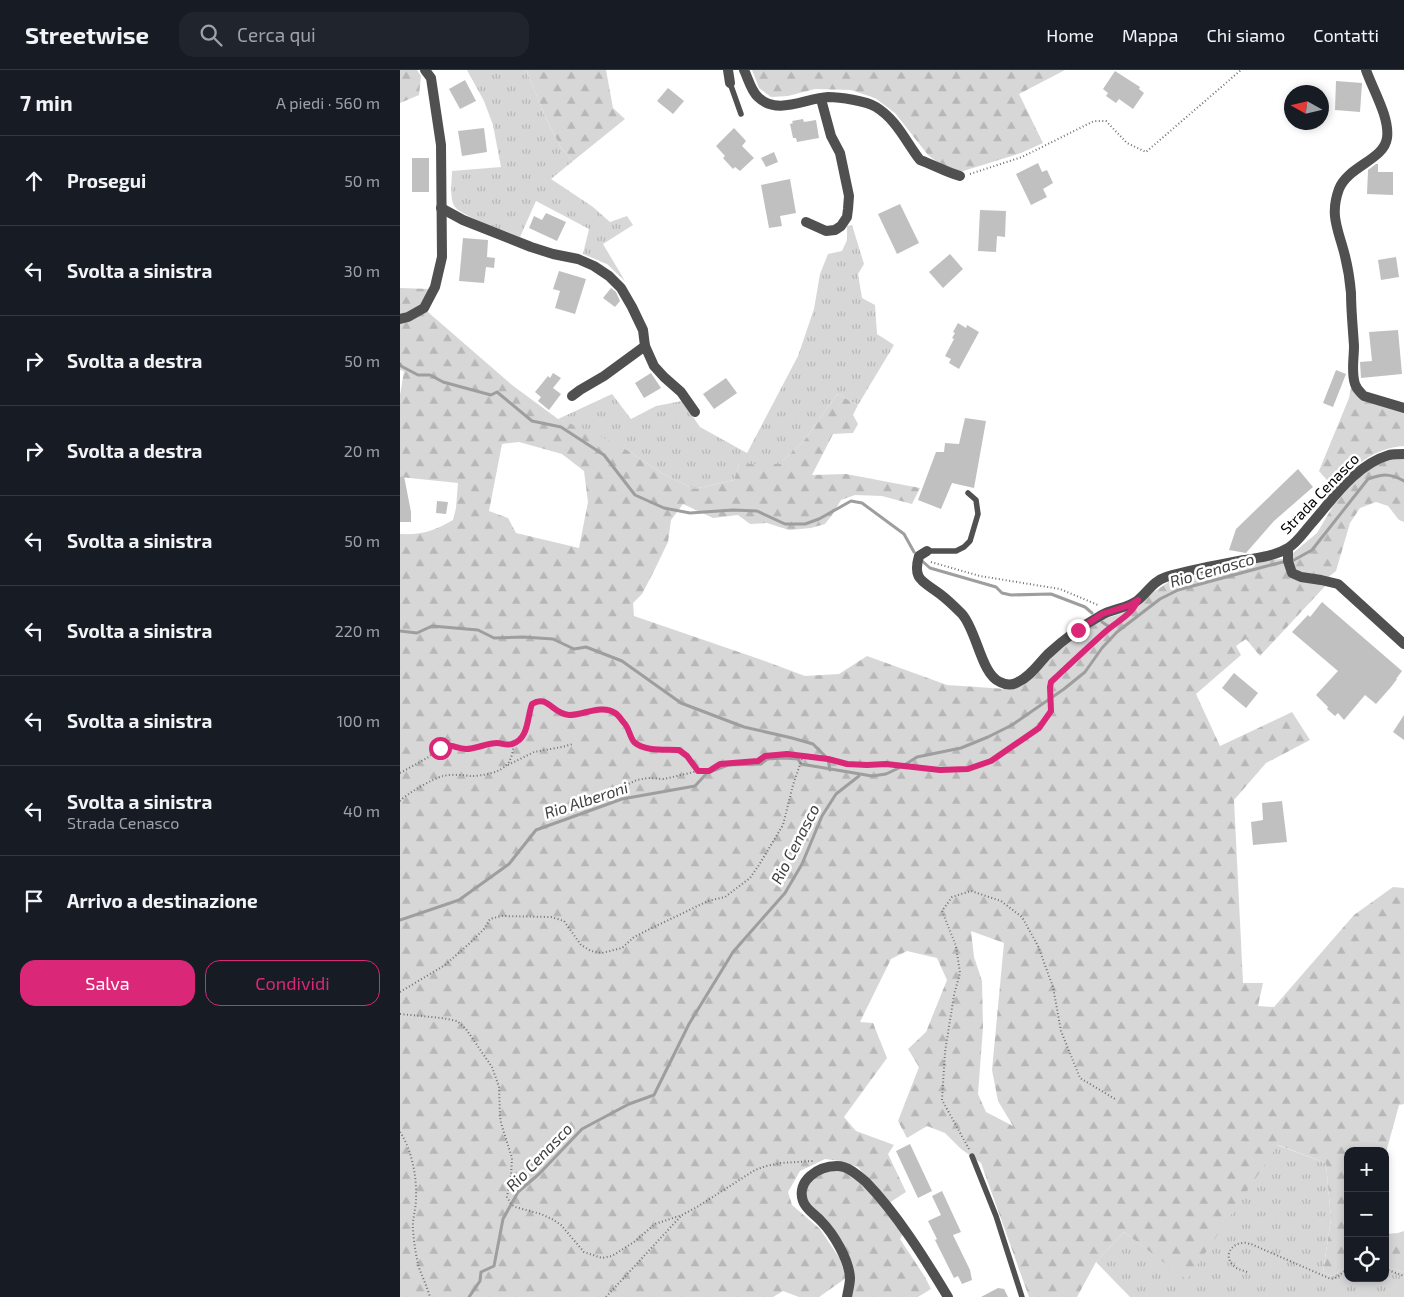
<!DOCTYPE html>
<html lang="it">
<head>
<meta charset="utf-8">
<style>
	body { margin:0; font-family:"Exo 2",sans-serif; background:#20242c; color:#f1f3f6 }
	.controls { position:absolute; right:15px; bottom:15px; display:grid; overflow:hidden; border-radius:10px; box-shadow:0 2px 8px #0003 }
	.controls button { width:45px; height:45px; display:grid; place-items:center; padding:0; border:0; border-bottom:1px solid #363941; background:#171b24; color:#f1f3f6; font:25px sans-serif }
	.compass { position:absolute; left:884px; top:15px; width:45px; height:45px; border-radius:50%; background:#171b24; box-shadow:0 2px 8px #0003; rotate:278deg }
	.stop { position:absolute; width:15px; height:15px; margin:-11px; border:4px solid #db2777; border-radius:50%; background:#fff }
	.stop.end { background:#db2777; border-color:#fff; box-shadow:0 1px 5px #0008 }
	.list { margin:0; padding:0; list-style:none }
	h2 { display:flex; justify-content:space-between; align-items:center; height:65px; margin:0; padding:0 20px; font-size:21px }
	h2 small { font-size:16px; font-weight:400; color:#9ea1a6 }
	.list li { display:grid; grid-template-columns:32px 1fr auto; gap:15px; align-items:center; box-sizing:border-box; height:90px; padding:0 20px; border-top:1px solid #363941 }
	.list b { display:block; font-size:19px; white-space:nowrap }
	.list p { margin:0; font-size:16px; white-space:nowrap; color:#9ea1a6 }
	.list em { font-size:16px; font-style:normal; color:#9ea1a6 }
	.actions { display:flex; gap:10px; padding:15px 20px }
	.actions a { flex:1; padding:11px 0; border:1px solid #db2777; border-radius:15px; text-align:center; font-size:18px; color:#db2777 }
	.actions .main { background:#db2777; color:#fff }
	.icon { flex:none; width:28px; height:28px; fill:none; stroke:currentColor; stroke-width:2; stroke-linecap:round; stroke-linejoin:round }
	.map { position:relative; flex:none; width:1004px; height:1227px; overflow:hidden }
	header { display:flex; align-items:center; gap:30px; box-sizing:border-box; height:70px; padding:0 25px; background:#171b24; border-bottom:1px solid #363941 }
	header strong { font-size:24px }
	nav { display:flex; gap:28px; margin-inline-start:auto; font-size:18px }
	.search { width:350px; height:45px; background:#20242c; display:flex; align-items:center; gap:12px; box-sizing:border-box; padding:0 18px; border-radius:15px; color:#9ea1a6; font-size:19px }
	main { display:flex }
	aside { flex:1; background:#171b24 }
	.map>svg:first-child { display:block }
	.grass { fill:url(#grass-tufts) }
	.forest { fill:url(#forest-firs); fill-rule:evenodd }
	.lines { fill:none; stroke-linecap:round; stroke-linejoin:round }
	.stream { stroke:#9e9e9e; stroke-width:3 }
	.building { fill:#c0c0c0 }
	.path { stroke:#727272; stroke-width:2; stroke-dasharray:1 2.5; stroke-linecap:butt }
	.service { stroke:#505050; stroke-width:5.5 }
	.minor { stroke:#505050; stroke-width:10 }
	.route { stroke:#db2777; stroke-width:6 }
	.labels { text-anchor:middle; stroke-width:5; stroke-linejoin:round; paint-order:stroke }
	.street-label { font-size:15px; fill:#000; stroke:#fff }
	.water-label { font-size:16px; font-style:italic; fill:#3f3f3f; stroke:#fff }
</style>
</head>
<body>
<header>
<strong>Streetwise</strong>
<div class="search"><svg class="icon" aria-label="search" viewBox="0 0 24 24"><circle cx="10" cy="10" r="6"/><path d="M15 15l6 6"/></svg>Cerca qui</div>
<nav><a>Home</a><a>Mappa</a><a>Chi siamo</a><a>Contatti</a></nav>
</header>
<main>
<aside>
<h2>7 min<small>A piedi · 560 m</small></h2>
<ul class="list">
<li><svg class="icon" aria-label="ahead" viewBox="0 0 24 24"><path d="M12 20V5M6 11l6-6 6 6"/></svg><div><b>Prosegui</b></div><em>50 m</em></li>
<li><svg class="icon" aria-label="left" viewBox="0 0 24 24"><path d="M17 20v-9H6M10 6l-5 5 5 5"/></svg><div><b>Svolta a sinistra</b></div><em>30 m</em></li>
<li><svg class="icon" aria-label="right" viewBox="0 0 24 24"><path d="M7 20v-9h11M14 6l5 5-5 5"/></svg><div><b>Svolta a destra</b></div><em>50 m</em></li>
<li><svg class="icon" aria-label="right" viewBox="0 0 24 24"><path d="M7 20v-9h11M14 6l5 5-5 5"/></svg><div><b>Svolta a destra</b></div><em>20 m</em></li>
<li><svg class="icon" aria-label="left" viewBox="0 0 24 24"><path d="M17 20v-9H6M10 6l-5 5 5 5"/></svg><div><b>Svolta a sinistra</b></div><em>50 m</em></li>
<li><svg class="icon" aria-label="left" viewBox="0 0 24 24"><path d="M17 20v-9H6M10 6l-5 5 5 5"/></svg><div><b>Svolta a sinistra</b></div><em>220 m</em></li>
<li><svg class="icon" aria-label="left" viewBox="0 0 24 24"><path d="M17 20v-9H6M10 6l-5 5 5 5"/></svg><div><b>Svolta a sinistra</b></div><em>100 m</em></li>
<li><svg class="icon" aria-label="left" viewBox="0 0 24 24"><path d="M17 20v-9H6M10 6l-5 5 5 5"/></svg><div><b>Svolta a sinistra</b><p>Strada Cenasco</p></div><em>40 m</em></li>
<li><svg class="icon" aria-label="arrive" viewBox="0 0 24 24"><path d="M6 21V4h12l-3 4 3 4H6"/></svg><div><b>Arrivo a destinazione</b></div></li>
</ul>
<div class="actions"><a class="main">Salva</a><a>Condividi</a></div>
</aside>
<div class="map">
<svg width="1004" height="1227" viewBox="0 0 1004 1227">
	<defs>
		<pattern id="grass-tufts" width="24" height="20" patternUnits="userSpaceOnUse" patternTransform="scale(1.25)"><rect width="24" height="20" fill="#d7d7d7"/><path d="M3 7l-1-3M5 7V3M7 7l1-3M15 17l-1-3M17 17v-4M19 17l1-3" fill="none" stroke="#b7b7b7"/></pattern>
		<pattern id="forest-firs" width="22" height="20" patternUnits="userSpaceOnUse" patternTransform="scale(1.25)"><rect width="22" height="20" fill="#d7d7d7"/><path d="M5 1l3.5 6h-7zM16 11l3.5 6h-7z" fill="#b7b7b7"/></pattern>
	</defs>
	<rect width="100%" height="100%" fill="#fff"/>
	<!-- grass -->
	<g class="grass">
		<path d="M67,0H126L145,46L161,78L173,91L151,109L193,137L210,152L227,146L233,155L203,174L225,211L207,194L183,184L189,159L136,131L120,167C107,161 63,147 55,137C49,129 52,111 52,101L101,97L93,55L84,31Z"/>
		<path d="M452,155L464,194L458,204L462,228L475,235L477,264L494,275L458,335L437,324L404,371L379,394H339L334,410L294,419L263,404L227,380L158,349L212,324L231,349L256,336L282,331L300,357L347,383L398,286L414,239L420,204L428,184L442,181L447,170V156Z"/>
		<path d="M877,1075L926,1093L931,1149L923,1202L932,1206L948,1195V1208H985V1196L1004,1202V1227H730L696,1192L724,1162L787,1209Z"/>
	</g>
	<!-- forest -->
	<g class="forest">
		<path d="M0,0H17L21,6L19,25L0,33Z"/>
		<path d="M126,0H206L213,38L225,49L173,91L161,78L145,46Z"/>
		<path d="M352,0H665L619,24L643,73L621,83L560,102L544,97L528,85L495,43L475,28L451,20L415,19L388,26L371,27L359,18Z"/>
		<path d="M0,218L30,219L21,236L112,315L158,349L192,362L227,380L263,404L294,419L334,410L339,394H379L404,371L437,324L458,335L453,345L458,354L453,363L433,364L412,405L446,404L520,418L512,434L482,426L455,425L441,430L432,445L425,454L411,458L389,460L367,453L350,454L338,445L313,448L283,434L271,450L268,472L253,503L242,524L233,533L234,546L362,590L405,606L439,604L467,586L547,615L606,619L695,552L723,543L770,511L792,504L865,490L883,489L891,505L928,513L860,586L846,569L836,576L841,585L796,624L820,676L892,642L910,670L866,693L834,730L843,913H863L858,936L874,937L954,845L993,817L1004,818V1034L999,1035L985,1086V1081H948V1195L932,1206L923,1202L931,1149L926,1093L878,1075L787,1210L724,1162L696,1192L677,1227H629L581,1093L561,1079L545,1063L527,1056L507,1068L498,1051L519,997L508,979L526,962L547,910L537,888L507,881L491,889L460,952L473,953L487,988L444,1047L456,1061L494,1075L488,1084L506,1122L489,1133L458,1097L440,1091L425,1089L400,1101L388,1122L392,1135L420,1159L440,1189L446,1208L419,1227H399L383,1221L373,1227H0V464C24,465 33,461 53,450L56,438L58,413L0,407V325L4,301L0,300ZM119,372L162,384L184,401L188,432L179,478L116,463L108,448L89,441L102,374ZM571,861L604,873L592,1000L598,1031L613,1056L586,1042L578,1024L583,957L582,911L574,887Z"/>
		<path d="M951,317L1004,341V376C973,378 954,397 932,416L919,401L949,328Z"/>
		<path d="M992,388H1004V452L999,450L988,436L976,432L960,438L950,453L936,501L927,508L895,501L891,486L893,483L917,463L933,436L962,402Z"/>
		<path d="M436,1099L454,1106L476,1126L503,1163L500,1169L525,1207L531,1219L518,1227H451L453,1208L407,1133L405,1121L412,1108Z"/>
		<path d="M1004,1161V1202L985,1196V1164L998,1163Z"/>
	</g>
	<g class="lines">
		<!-- stream -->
		<g class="stream">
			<path d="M0,294L1,296L18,305H30L43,312L91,325L97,322L132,351L161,357L204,385L235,425L264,438L290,443L333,440L357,441L385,454H405L419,449L451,431L462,433L504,464L514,482"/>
			<path d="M521,490L530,498L596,517L602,523L611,525L651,524L685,537L692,543"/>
			<path d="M894,490L912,480L968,409C983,404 990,403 1004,411"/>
			<path d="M702,552L708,556"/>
			<path d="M0,561L17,563L32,556L78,560L94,568L123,567L153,569L174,579L186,577L222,591L281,633L344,657L392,668L413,674L428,689L430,700"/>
			<path d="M0,850L59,830L109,794L136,760L222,729L295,716L307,703L328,695L361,694L367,689L384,688L398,689L401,694L472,706L486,704L503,696L517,687L561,678L588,667L612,655L664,619L685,602L702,578L717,562L760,529L778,520L867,496L883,492"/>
			<path d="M69,1227L80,1211L81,1202L94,1196L103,1149L118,1122L139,1104L182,1059L229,1034L254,1025L289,954L333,882L385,823L402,794L422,746L436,724L459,706"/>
		</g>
	</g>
	<!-- building -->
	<g class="building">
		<path d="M715,1L740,17L739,19L744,23L733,39L719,29L716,33L706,26L708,23L703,19Z"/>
		<path d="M65,10L76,31L60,39L49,19Z"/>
		<path d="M936,11L962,13L960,42L935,40Z"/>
		<path d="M268,18L284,31L273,44L257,31Z"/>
		<path d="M403,49L404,52L416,50L419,68L397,72L396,68H393L390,54L393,53L392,51Z"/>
		<path d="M84,58L87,82L62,86L58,61Z"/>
		<path d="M334,58L346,71L342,76L354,88L340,101L335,97L333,99L323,88L325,86L316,76Z"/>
		<path d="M374,82L378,92L366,97L361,88Z"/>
		<rect x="12" y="88" width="17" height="34"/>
		<path d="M638,93L642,102L647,100L653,113L643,119L647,127L631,135L616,104Z"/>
		<path d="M976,94H978V102H993V125L967,124L968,100Z"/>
		<path d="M390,109L396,143L380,146L382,156L369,158L361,115Z"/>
		<path d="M500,134L519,173L497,184L478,144Z"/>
		<path d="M580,140L606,141L605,167L597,166L596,182L578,181Z"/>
		<path d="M146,143L166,152L157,171L129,158L134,146L142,150Z"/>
		<path d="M63,168L88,170L87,187L95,188L94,198L86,197L84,213L59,211Z"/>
		<path d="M550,184L563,199L543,218L529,202Z"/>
		<path d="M996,187L999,207L981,210L978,190Z"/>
		<path d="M159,201L186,209L175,244L155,238L160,221L153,219Z"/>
		<path d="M211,218L216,222L220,231L215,237L203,228Z"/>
		<path d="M558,253L566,258L567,255L579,262L559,299L549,293L551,289L545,286L554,269L552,268L555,263L553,262Z"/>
		<path d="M998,260L1002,304L961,308L960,292L972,291L969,262Z"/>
		<path d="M936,300L946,304L933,337L923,333Z"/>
		<path d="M153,303L161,308L153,318L161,324L149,340L138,331L141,327L135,322L148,306L150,308Z"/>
		<path d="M251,303L261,318L244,328L235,313Z"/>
		<path d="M326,308L337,323L314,339L303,324Z"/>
		<path d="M565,348L586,351L574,418L552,413L541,439L518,430L536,382H544L545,373L559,374Z"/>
		<path d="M898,399L913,417L874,451L846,483L829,480L836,459Z"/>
		<path d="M4,406L11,442V452H0V407Z"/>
		<path d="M37,431L48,432L46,444L36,443Z"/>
		<path d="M922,532L1002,601L996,609H997L991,617L976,634L965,625L944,650L938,643L935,646L927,639L928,637L916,625L938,601L892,562L908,545L910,547Z"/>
		<path d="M834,603L858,623L846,638L822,618Z"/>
		<path d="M1004,645V670L993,662Z"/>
		<path d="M882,731L887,772L853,775L851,752L863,750L862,733Z"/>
		<path d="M510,1074L532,1121L518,1128L496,1081Z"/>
		<path d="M542,1121L561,1162L553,1165L570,1200L572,1210L562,1214L558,1206L554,1208L535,1170L537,1169L528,1151L541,1145L532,1126Z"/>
		<path d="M598,1218L604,1219L608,1227H581Z"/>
	</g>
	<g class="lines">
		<!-- path -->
		<g class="path">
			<path d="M570,104L622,87L694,51H706L727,73L746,82L841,0"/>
			<path d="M531,492L580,506L660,519L698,535"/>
			<path d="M108,695L134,682L162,677L173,674"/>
			<path d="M0,703C9,698 18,693 27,688C33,684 39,677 46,676C52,674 59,678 65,679C74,679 85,675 95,674C101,673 107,676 114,674C133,667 122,633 138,630C147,628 154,640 161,643C177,648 192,637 206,640C217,641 223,650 228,659C231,663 232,669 235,672C248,682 264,679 279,680L287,686L298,701"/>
			<path d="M182,727L208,723L237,710L248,708L264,709L298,701H309L320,694L358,691L365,686L387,684L428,689L447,694L467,695L487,694L540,700L568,699L591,691L639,658L651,641L650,617L651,612L707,560L723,549"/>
			<path d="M0,731C6,724 34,708 43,706C52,704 61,705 70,706C82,706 102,703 109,692C112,687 113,680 114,674"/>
			<path d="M0,922L45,895L70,873L84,859L90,849L101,846L151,847L164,851L181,875L191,881L202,883L222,878L234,867L254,857L308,831L325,827L350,808L359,795L383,755L393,715L403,686"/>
			<path d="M0,944L42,948L57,951L66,959L92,997L99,1017L100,1046L101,1053L112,1088L111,1105L107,1127L111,1134L115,1137L141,1144L152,1149L161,1155L184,1182L202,1188L212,1186L234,1172L255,1154L282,1145L297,1137L355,1100L366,1096L381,1093L413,1091"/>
			<path d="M0,1062C12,1080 17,1107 16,1129C16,1139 12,1150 13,1160C14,1173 16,1186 19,1198C23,1208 27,1217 30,1227"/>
			<path d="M569,1079L542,1030L545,982L554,925L560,903L556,876L542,841L552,827L571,821L601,831L622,847L638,876L653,917L661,961L680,1008L715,1029"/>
			<path d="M985,1199L1004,1206"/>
			<path d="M847,1202C842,1200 836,1199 833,1195C823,1186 832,1173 843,1173C846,1172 849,1174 851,1174L931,1209L935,1208L948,1199"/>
			<path d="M206,1227L281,1146"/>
		</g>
		<!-- service -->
		<g class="service">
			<path d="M330,13L341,44"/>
			<path d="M527,481H556L564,477L570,471L578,444L576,430L568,423"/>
			<path d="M572,1086L596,1146L622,1227"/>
		</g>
		<!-- minor -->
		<g class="minor">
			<path d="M328,0L330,13"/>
			<path d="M344,0C348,8 351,21 358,27C377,46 406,28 428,27C440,27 466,31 476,37C497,50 506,72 520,90C534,95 546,102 560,106"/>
			<path d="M966,0C973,20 990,48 987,68C984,90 948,96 939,119C929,146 939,161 945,186C948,198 950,211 951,223C951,241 953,259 954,276C954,289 951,302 955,314C957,320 960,322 964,326L1004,338"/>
			<path d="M41,138L63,150L131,177L153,184L178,189L194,196L209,206L221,218L232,237L243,260L245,276L254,296L264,307L281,322L295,342"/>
			<path d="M406,152L426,161L435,160L441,156L447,147L448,139L449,126L440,83L431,66L421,29"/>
			<path d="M0,249L8,247L24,238L35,217L42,187L41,75L31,8L25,0"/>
			<path d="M172,326L180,320L204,306L245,276"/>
			<path d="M888,479V491L892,503L901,507L921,510L938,514L1004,574"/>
			<path d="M527,481L519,486C512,510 523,511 540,524C548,530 555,537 562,544C577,561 581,604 600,612C606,615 613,615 618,612C631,606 638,594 648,584C663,570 682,556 700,546C712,538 727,539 738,530C748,522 753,511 766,507C792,499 818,495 844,490C858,488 875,486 888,478C897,473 904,462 911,454C933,429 955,395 989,385C994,384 999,384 1004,384"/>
			<path d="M447,1227C448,1221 450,1214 450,1208C449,1190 434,1164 421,1151C415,1144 406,1140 403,1131C396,1111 418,1096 437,1096C448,1096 458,1105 466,1112C497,1144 525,1189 548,1227"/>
		</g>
	</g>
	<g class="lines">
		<!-- route -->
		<path class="route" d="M40,678C52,673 54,678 66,679C76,679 87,673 97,673C102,673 107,676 112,674C129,669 127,647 132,634C148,624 152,644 169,645C184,645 202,634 215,643C219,645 222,651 225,654C229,659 230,667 234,672C245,682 266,679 279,680L287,686L298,701H309L320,694L358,691L365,686L387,684L428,689L447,694L467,695L486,694L540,700L568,699L591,691L639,658L651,641L650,617L651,612C669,595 687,578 705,562C717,551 731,546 738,530L730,535L702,544L678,560"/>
	</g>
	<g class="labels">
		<!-- street labels -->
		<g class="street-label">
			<text transform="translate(920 424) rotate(-46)" y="5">Strada Cenasco</text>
		</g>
		<!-- water labels -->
		<g class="water-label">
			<text transform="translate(812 500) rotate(-16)" y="6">Rio Cenasco</text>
			<text transform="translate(186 730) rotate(-18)" y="6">Rio Alberoni</text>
			<text transform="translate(395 774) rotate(-63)" y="6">Rio Cenasco</text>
			<text transform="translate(139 1087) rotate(-46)" y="6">Rio Cenasco</text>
		</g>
	</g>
</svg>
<div class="controls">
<button>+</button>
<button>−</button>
<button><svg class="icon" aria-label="locate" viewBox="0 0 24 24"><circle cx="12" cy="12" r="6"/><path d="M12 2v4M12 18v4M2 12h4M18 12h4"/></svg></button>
</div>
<svg class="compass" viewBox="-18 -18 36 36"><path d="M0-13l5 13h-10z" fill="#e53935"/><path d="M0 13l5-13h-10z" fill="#9ea1a6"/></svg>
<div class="stop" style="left:40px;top:678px"></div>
<div class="stop end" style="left:678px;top:560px"></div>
</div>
</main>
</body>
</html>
